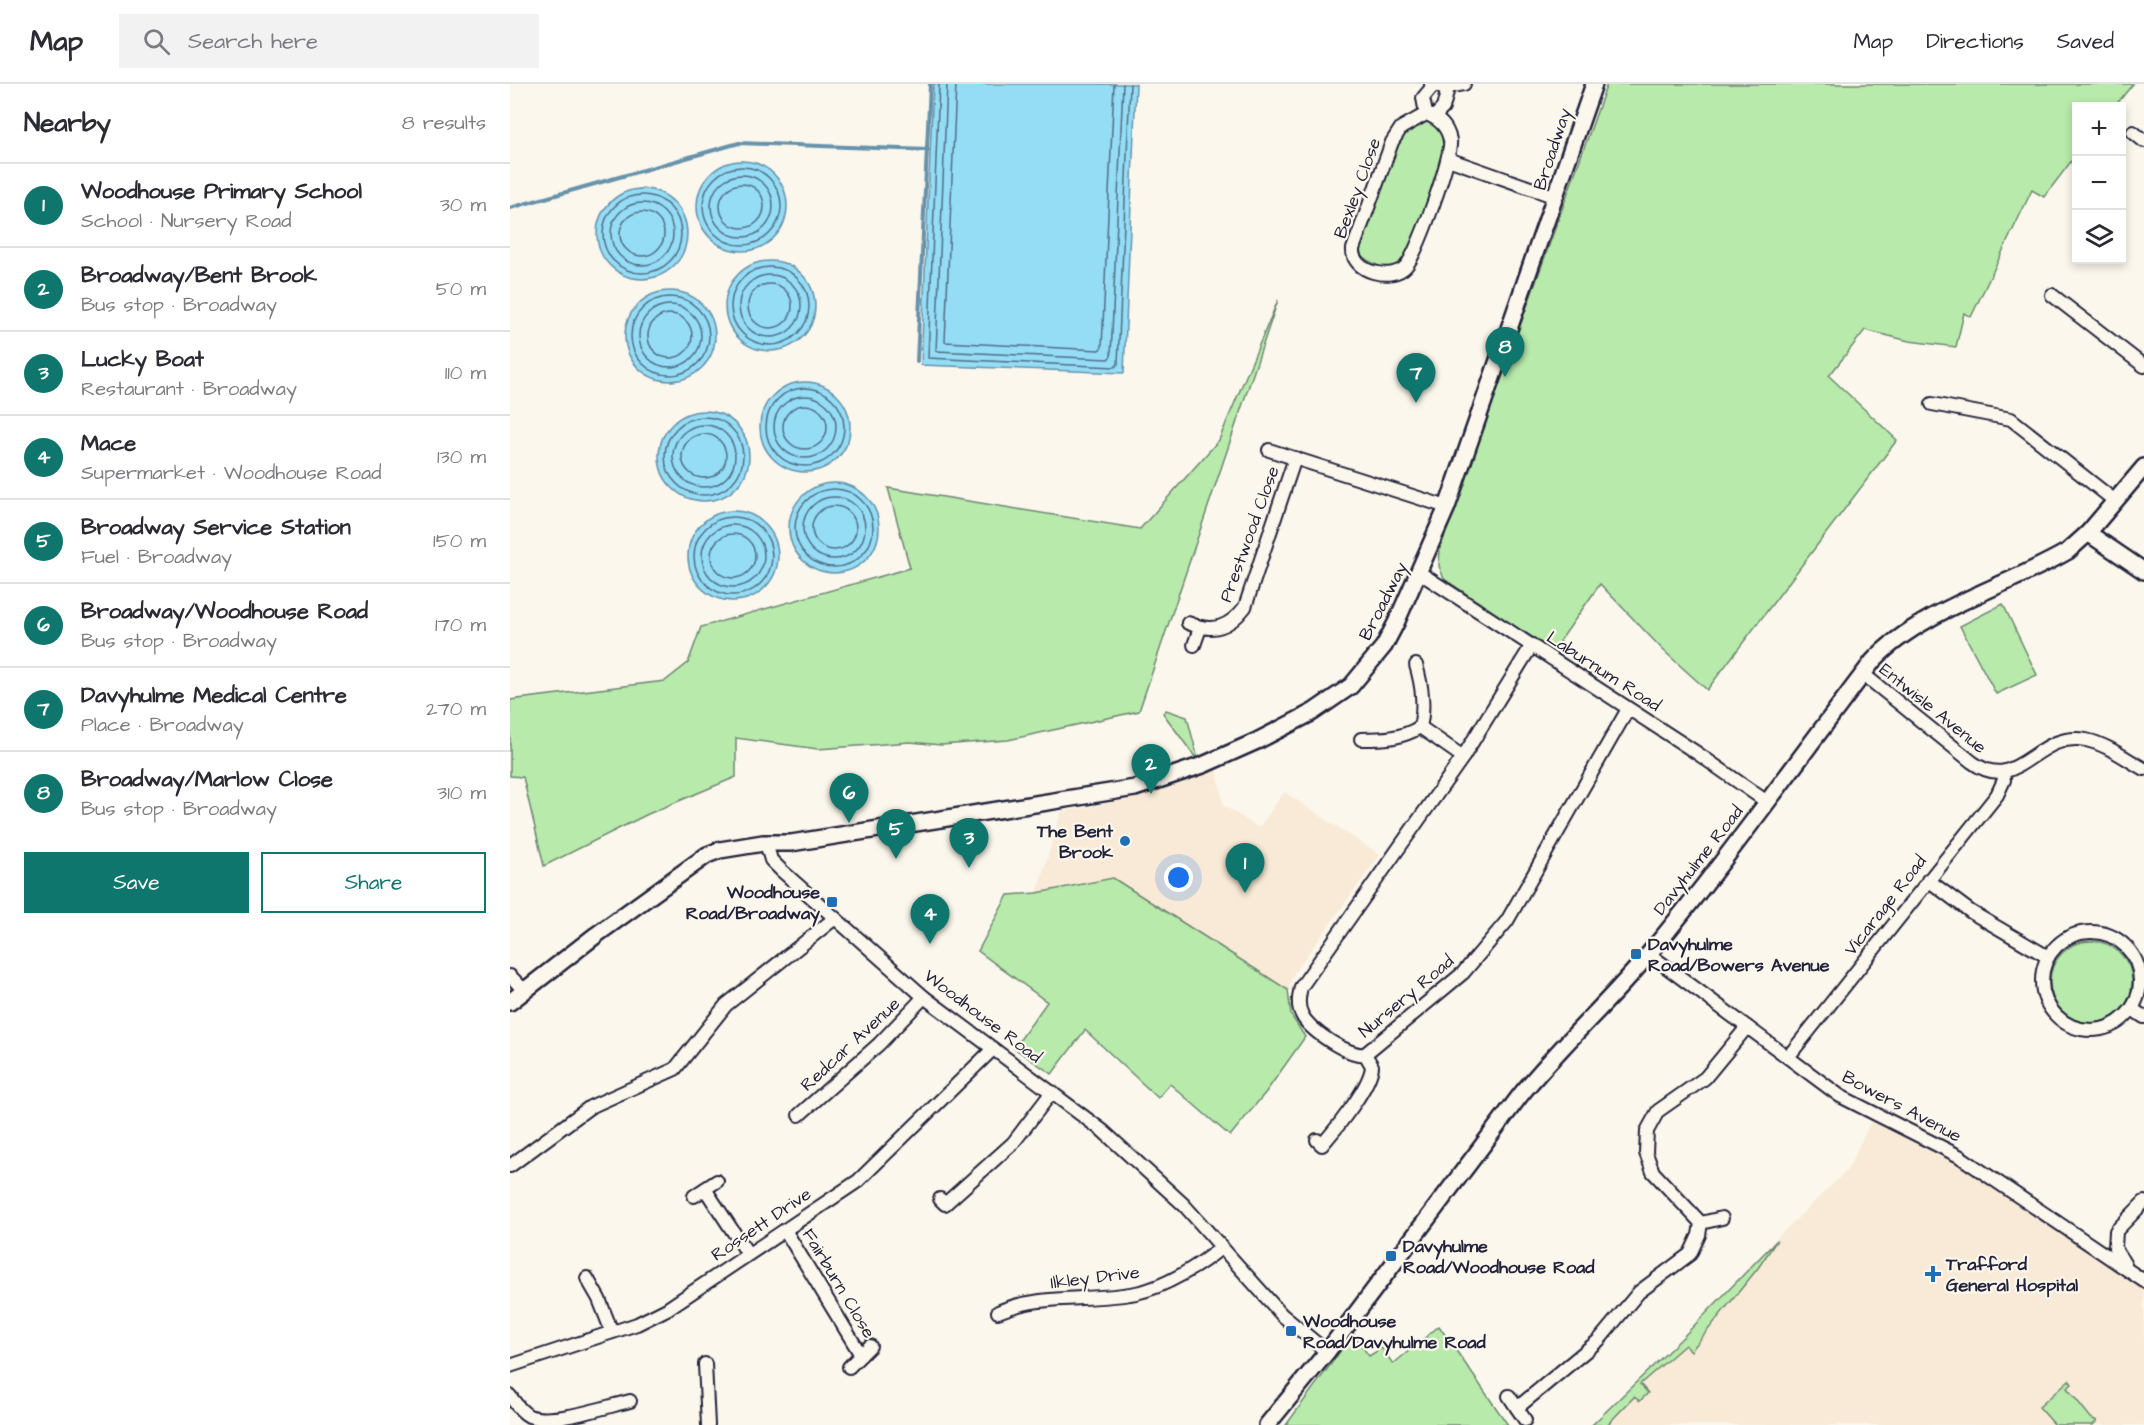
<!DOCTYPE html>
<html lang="en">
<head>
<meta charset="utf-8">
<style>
	body { margin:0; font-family:"Architects Daughter",sans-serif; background:#f2f2f3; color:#2b2b33 }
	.controls { position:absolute; right:18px; top:18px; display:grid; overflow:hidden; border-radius:0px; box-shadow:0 3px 9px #0003 }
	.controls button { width:54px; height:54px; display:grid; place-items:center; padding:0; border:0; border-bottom:2px solid #e1e1e2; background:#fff; color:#2b2b33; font:30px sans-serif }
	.you { position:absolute; left:669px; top:794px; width:21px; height:21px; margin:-15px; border:4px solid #fff; border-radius:50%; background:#1a73e8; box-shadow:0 0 0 9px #1a73e833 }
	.badge { display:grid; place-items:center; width:39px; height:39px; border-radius:50%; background:#0f766e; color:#fff; font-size:20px; font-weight:700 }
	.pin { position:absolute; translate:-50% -50px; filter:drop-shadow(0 2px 3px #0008) }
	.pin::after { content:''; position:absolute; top:32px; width:21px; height:18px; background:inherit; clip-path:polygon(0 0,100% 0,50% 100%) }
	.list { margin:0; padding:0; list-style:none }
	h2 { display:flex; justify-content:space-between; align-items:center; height:78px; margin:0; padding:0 24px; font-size:26px }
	h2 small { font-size:20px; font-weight:400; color:#7c7c81 }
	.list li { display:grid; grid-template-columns:39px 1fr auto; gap:18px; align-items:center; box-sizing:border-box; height:84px; padding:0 24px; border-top:2px solid #e1e1e2 }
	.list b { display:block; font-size:22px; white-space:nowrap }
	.list p { margin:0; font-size:20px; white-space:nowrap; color:#7c7c81 }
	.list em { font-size:20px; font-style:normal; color:#7c7c81 }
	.actions { display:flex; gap:12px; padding:18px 24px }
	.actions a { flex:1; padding:14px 0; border:2px solid #0f766e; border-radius:0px; text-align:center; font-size:21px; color:#0f766e }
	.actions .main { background:#0f766e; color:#fff }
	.icon { flex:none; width:33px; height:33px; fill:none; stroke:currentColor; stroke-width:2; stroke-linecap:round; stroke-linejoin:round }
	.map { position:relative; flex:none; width:1634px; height:1341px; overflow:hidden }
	header { display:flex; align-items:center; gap:36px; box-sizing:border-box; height:84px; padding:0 30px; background:#fff; border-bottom:2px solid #e1e1e2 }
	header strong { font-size:28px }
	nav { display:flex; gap:33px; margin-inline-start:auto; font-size:21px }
	.search { width:420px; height:54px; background:#f2f2f3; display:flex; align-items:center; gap:15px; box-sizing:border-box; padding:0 21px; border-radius:0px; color:#7c7c81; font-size:22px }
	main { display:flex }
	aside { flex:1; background:#fff }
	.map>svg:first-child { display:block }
	.built { fill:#f8ead6 }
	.green { fill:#b8eaab; stroke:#6d8673; stroke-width:1.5 }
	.water { fill:#94ddf5; stroke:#6692ab; stroke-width:1.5 }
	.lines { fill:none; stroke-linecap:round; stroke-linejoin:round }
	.shore { stroke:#506d85; stroke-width:1.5 }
	.stream { stroke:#6692ab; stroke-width:4 }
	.minor-casing { stroke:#22223b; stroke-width:16 }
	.tertiary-casing { stroke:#22223b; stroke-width:20 }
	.minor { stroke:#fbf7ec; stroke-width:12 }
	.tertiary { stroke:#fbf7ec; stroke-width:15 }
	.poi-dot { fill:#1f6fb2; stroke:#fbf7ec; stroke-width:2 }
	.labels { text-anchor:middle; stroke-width:4.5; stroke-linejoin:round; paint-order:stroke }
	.street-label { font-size:18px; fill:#22223b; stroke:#fbf7ec }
	.poi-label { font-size:18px; font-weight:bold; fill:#22223b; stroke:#fbf7ec; text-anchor:start }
</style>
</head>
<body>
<header>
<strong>Map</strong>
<div class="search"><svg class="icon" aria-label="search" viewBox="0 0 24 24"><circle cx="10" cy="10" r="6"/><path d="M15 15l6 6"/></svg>Search here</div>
<nav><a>Map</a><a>Directions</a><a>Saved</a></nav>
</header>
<main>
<aside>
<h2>Nearby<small>8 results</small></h2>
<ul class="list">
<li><span class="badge">1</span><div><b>Woodhouse Primary School</b><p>School · Nursery Road</p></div><em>30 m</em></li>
<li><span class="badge">2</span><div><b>Broadway/Bent Brook</b><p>Bus stop · Broadway</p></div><em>50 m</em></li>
<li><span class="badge">3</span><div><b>Lucky Boat</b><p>Restaurant · Broadway</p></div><em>110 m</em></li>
<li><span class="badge">4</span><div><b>Mace</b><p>Supermarket · Woodhouse Road</p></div><em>130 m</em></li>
<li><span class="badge">5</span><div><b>Broadway Service Station</b><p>Fuel · Broadway</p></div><em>150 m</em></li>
<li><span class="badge">6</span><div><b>Broadway/Woodhouse Road</b><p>Bus stop · Broadway</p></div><em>170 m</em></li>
<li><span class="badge">7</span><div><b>Davyhulme Medical Centre</b><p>Place · Broadway</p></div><em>270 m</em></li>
<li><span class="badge">8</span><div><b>Broadway/Marlow Close</b><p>Bus stop · Broadway</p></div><em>310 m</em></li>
</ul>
<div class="actions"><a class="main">Save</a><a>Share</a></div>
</aside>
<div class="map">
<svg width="1634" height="1341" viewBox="0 0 1634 1341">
	<rect width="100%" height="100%" fill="#fbf7ec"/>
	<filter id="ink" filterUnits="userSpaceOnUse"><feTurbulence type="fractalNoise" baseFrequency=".0167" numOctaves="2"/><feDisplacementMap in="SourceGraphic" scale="12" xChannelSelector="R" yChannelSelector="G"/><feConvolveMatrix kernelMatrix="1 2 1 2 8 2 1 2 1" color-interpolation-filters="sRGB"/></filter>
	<g filter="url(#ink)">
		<!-- built -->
		<g class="built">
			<path d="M707,686L713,721L749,744L774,708L870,771L784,889L778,906L603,794L527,809L551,728L621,715Z"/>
			<path d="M1361,1037L1436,1070L1634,1206V1341H1082L1173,1253L1272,1149L1338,1085Z"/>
		</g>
		<!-- green -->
		<g class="green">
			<path d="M1097,0H1623L1605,22H1566V71L1534,113L1522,106L1461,233L1454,229L1446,263L1399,257L1355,246L1319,292L1387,356L1197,606L1153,566L1090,500L1043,567L934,495L929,482L930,465Z"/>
			<path d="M913,37L920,39L931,47L934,69L900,165C896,172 893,181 885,183C874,188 852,175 848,166C861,126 873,56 913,37Z"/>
			<path d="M768,216L629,627L498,656L431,661L400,658L308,665L226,654V693L138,730L34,782L13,693L0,692V616L155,597L178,579L191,543L400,484L378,404L630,445L709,356Z"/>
			<path d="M1493,520L1527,591L1486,610L1450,542Z"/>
			<path d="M656,626L677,633L687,671L685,673L653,629Z"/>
			<path d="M603,794L778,906L781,931L795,953L756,1008L720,1052L660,1000L648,1014L575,946L542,990L504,964L537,918L468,867L498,811L527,809Z"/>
			<circle cx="1581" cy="898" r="41"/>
			<path d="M1267,1156L1248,1184L1181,1267L1175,1261L1130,1300L1138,1309L1130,1317L1124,1313L1097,1341H1082L1173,1253Z"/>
			<path d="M929,1242L998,1341H776L843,1250L859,1272L872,1264L883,1280Z"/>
			<path d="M1559,1296L1562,1300L1557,1304L1581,1334L1587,1337L1583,1341H1545L1529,1323Z"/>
		</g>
		<!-- water -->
		<g class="water">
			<path d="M423,0H626L614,289L411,281Z"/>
			<circle cx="232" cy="122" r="45"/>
			<circle cx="132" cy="150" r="45"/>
			<circle cx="260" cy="222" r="45"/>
			<circle cx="160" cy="252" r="45"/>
			<circle cx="295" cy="343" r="45"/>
			<circle cx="194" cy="372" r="45"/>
			<circle cx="324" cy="444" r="45"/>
			<circle cx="223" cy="472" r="45"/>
		</g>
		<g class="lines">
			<!-- shore -->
			<g class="shore">
				<path d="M429,0L418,274L605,283L608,280L620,0"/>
				<path d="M437,0L426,267L598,275L601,272L613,0"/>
				<path d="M446,0L435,258L589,266L592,263L604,0"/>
				<circle cx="232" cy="122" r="39"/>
				<circle cx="232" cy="122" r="31"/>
				<circle cx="232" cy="122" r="22"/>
				<circle cx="132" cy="150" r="39"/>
				<circle cx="132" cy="150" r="31"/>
				<circle cx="132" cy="150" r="22"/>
				<circle cx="260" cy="222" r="39"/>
				<circle cx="260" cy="222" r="31"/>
				<circle cx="260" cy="222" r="22"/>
				<circle cx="160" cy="252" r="39"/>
				<circle cx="160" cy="252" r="31"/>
				<circle cx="160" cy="252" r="22"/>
				<circle cx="295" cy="343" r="39"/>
				<circle cx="295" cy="343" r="31"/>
				<circle cx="295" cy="343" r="22"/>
				<circle cx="194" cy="372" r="39"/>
				<circle cx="194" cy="372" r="31"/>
				<circle cx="194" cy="372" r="22"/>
				<circle cx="324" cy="444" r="39"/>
				<circle cx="324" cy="444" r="31"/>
				<circle cx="324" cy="444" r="22"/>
				<circle cx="223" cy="472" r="39"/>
				<circle cx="223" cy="472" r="31"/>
				<circle cx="223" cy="472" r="22"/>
			</g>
			<!-- stream -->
			<g class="stream">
				<path d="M0,124L229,59L418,66"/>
				<path d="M407,277L420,0"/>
			</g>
			<defs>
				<g id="minor">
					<path d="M921,0L933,4L954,0"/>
					<path d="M916,30C928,34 937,42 940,56C943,71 907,170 896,182C882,198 841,188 843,165L882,58L891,44Z"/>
					<path d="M916,30L913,14L923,2"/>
					<path d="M924,33L933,24L937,8L933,4"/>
					<path d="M1623,48L1634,57"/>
					<path d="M938,75L1046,113"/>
					<path d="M1542,211L1634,282"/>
					<path d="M1422,320L1501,335L1605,417"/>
					<path d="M759,366L937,423"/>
					<path d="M910,489L1187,669L1257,718"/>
					<path d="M678,539C703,549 719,544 735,523L785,374"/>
					<path d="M684,561L690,544"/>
					<path d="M1022,561L953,673L791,903C789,912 787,922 792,931C799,946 839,973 855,970L953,889L997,837L1118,625"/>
					<path d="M1353,590L1462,678C1508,712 1526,646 1576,656C1596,660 1616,675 1634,685"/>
					<path d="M910,643L953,673"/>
					<path d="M851,655C872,655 891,655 910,643C915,622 912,601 906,581"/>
					<path d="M256,759L261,776L272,787L414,913L593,1047L674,1121L772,1231L817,1268"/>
					<path d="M1418,796L1461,828L1538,873"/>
					<circle cx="1581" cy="897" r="49"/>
					<path d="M1139,870L1330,1012L1449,1072L1634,1197"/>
					<path d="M0,892L15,907"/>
					<path d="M1622,925L1634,933"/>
					<path d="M1278,973L1487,711L1494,696L1493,689"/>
					<path d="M289,1031L369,960L414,913"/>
					<path d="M807,1056L812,1061C826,1045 861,1002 862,982L855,970"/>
					<path d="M0,1082L80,1023L165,985L216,921L325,834"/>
					<path d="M195,1105L238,1170"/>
					<path d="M184,1112L207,1097"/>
					<path d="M430,1115L435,1120L503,1059L542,1008"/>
					<path d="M1191,1139L1212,1134"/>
					<path d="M275,1146L351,1271"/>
					<path d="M1615,1181L1605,1164L1606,1147L1634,1118"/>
					<path d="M77,1194L89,1215L102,1248"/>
					<path d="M488,1228C531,1209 581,1218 626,1209C655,1203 689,1182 712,1163"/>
					<path d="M195,1280L198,1341"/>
					<path d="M0,1282L127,1240L157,1225L348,1097L482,966"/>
					<path d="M339,1283L360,1262"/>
					<path d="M0,1312C5,1319 11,1328 19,1332C42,1341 95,1323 120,1317"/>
					<path d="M999,1312L1015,1336"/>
					<path d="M1007,1324L1089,1256L1129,1208L1180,1170L1189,1151L1191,1139L1143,1088L1136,1069L1137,1047L1148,1027L1195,994L1237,943"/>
				</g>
				<g id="tertiary">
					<path d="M1578,449L1634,487"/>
					<path d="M0,918L86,851L197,771L210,766L253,759H281L625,704L693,681L747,657L803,628L841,602L874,562L886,539L937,423L1084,0"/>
					<path d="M757,1341L817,1268L1009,1013C1049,963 1097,920 1138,871C1217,776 1288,675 1363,577C1410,526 1497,503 1558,467L1578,449L1634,383"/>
				</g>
			</defs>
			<!-- minor casing -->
			<use href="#minor" class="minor-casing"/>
			<!-- tertiary casing -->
			<use href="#tertiary" class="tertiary-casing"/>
			<!-- minor -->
			<use href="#minor" class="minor"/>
			<!-- tertiary -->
			<use href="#tertiary" class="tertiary"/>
		</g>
	</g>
	<!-- markers -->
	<g class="poi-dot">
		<circle cx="615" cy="757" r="6"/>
		<rect x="316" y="812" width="12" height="12" rx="3"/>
		<rect x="1120" y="864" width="12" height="12" rx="3"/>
		<rect x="875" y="1166" width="12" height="12" rx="3"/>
		<path d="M1420 1181h6v6h6v6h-6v6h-6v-6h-6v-6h6z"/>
		<rect x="775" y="1241" width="12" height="12" rx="3"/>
	</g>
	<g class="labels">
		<!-- street labels -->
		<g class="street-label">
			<text transform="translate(1042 65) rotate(-72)" y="6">Broadway</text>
			<text transform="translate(847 104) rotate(-70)" y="6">Bexley Close</text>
			<text transform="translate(739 450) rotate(-70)" y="6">Prestwood Close</text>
			<text transform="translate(873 517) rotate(-63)" y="6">Broadway</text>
			<text transform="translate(1094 587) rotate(33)" y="6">Laburnum Road</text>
			<text transform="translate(1423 624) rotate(39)" y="6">Entwisle Avenue</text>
			<text transform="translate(1188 776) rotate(-52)" y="6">Davyhulme Road</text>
			<text transform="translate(1375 821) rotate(-52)" y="6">Vicarage Road</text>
			<text transform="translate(896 912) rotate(-40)" y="6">Nursery Road</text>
			<text transform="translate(473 932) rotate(37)" y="6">Woodhouse Road</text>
			<text transform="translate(340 960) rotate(-43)" y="6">Redcar Avenue</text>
			<text transform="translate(1392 1022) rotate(28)" y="6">Bowers Avenue</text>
			<text transform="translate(251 1140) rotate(-34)" y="6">Rossett Drive</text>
			<text transform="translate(585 1193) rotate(-7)" y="6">Ilkley Drive</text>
			<text transform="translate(329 1199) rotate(59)" y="6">Fairburn Close</text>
		</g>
		<!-- poi labels -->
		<g class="poi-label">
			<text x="603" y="753" text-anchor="end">The Bent<tspan x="603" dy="21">Brook</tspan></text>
			<text x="310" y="814" text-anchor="end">Woodhouse<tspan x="310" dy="21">Road/Broadway</tspan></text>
			<text x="1138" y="866">Davyhulme<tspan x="1138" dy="21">Road/Bowers Avenue</tspan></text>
			<text x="893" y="1168">Davyhulme<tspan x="893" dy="21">Road/Woodhouse Road</tspan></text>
			<text x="1436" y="1186">Trafford<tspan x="1436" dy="21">General Hospital</tspan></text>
			<text x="793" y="1243">Woodhouse<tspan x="793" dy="21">Road/Davyhulme Road</tspan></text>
		</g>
	</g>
</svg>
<div class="controls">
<button>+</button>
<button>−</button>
<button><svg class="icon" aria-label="layers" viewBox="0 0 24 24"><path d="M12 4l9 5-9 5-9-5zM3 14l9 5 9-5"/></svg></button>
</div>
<div class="you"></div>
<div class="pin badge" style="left:735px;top:809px">1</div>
<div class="pin badge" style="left:641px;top:710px">2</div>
<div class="pin badge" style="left:459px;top:784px">3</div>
<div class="pin badge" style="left:420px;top:860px">4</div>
<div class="pin badge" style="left:386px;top:775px">5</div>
<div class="pin badge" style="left:339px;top:739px">6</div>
<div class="pin badge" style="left:906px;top:319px">7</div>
<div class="pin badge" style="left:995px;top:293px">8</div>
</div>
</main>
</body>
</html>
